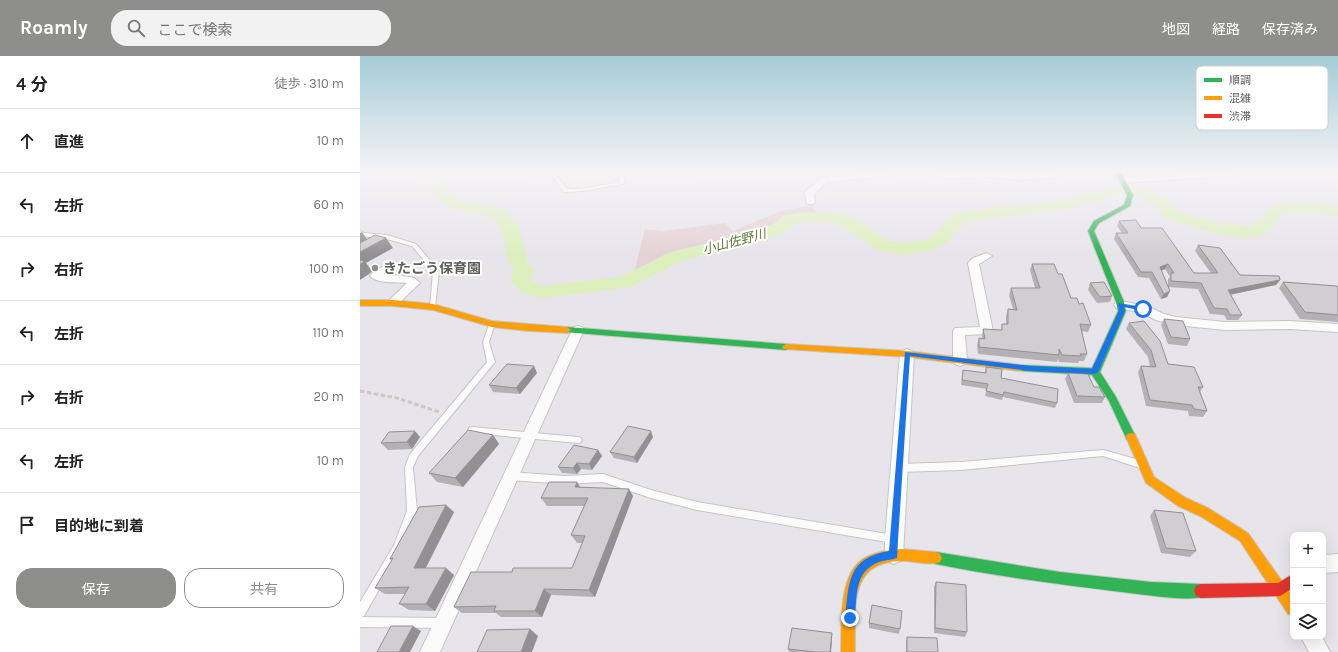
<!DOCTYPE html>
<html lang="ja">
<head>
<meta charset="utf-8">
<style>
	body { margin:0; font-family:Karla,"Noto Sans JP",sans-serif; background:#f2f2f2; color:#222 }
	.controls { position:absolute; right:12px; bottom:12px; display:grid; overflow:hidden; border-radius:8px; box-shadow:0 4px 16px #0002 }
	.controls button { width:36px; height:36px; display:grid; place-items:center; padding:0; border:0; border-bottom:1px solid #e0e0e0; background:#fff; color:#222; font:20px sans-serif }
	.stop { position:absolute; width:12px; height:12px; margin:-9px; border:3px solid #1a73e8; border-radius:50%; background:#fff }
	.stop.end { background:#1a73e8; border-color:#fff; box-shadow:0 1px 4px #0008 }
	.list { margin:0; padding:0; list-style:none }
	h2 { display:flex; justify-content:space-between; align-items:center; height:52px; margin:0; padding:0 16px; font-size:17px }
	h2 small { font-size:13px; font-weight:400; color:#767676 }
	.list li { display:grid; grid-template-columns:26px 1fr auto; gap:12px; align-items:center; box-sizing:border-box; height:64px; padding:0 16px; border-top:1px solid #e0e0e0 }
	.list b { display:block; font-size:15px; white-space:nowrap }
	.list em { font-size:13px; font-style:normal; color:#767676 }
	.actions { display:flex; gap:8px; padding:12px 16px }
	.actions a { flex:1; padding:9px 0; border:1px solid #8e8f8d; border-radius:16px; text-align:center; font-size:14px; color:#8e8f8d }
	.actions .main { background:#8e8f8d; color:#fff }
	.icon { flex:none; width:22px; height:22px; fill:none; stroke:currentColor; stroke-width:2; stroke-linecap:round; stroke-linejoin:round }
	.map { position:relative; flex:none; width:978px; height:596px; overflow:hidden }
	header { display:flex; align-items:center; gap:24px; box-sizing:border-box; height:56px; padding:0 20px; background:#8e8f8d; color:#fff }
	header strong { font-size:19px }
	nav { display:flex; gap:22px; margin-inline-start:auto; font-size:14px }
	.search { width:280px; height:36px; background:#f2f2f2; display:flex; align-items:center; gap:10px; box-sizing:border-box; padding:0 14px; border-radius:16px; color:#767676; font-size:15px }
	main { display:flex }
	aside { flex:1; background:#fff }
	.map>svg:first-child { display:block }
	.green { fill:#e4d2d6 }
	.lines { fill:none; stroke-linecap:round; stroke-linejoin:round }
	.stream { stroke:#deefbe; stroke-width:3 }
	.river { fill:#deefbe; fill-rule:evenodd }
	.lane-casing { stroke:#c5c5c5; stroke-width:2 }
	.street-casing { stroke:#c5c5c5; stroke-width:2 }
	.fast-casing { stroke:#c4c5c4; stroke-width:2 }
	.slow-casing { stroke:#c4c5c4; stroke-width:2 }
	.jam-casing { stroke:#c4c5c4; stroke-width:2 }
	.path { stroke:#cac7c6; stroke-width:3; stroke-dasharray:4.5 2.5; stroke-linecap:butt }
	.lane { fill:#fcfbfc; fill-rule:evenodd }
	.street { fill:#fcfbfc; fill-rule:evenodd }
	.fast { fill:#30b455; fill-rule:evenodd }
	.slow { fill:#ff9f0a; fill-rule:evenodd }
	.jam { fill:#e5322d; fill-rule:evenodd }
	.wall { fill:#b3b1b4 }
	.shaded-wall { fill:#929092 }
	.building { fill:#d0ced1; stroke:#929092 }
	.route { fill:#1a73e8 }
	.poi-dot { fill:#8e8f8d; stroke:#fff; stroke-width:1.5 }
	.labels { text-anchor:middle; stroke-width:4; stroke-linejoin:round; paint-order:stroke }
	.far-water-label { font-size:13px; font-style:italic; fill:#607a3b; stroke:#fff }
	.poi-label { font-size:14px; font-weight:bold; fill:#5e615b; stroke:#fff; text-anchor:start }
	.key { fill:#fff; stroke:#cfd0ce; stroke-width:1 }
	.key-label { font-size:11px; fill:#5e615b }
</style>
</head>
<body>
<header>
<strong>Roamly</strong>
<div class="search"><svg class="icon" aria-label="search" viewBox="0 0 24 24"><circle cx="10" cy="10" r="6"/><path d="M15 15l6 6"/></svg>ここで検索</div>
<nav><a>地図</a><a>経路</a><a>保存済み</a></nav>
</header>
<main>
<aside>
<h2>4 分<small>徒歩 · 310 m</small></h2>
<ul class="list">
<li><svg class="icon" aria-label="ahead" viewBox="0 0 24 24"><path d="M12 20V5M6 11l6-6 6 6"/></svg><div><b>直進</b></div><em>10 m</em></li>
<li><svg class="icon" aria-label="left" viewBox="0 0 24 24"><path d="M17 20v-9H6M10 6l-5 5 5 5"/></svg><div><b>左折</b></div><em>60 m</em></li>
<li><svg class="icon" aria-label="right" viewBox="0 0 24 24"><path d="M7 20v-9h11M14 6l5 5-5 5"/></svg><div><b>右折</b></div><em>100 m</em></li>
<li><svg class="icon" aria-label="left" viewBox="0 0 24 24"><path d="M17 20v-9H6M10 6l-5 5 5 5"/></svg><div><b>左折</b></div><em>110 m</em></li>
<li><svg class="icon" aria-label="right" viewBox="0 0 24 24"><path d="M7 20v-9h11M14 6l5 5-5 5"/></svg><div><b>右折</b></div><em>20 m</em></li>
<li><svg class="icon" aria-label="left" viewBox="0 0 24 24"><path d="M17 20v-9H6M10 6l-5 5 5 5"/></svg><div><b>左折</b></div><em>10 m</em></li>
<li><svg class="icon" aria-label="arrive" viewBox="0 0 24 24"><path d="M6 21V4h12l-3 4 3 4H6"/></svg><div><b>目的地に到着</b></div></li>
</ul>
<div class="actions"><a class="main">保存</a><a>共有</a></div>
</aside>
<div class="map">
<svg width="978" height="596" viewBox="0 0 978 596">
	<rect width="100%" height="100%" fill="#e8e5ea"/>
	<!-- green -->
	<path class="green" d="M452,149L456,156L380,179L308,197L275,214L285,173L304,175L365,167L373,175L421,155Z"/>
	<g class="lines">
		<!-- stream -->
		<g class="stream">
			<path d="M154,116L211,127L292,119L324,120L376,116"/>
			<path d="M436,116L457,119L469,116"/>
		</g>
		<!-- river -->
		<path class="river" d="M57,116H73L80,121L91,139L101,145L129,148L146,156L159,171L168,207L173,213L171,224L181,230L261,221L311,196L391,177L415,167L424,159L430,158L449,156L483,158L498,165L529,185L546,187L567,184L576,178L585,166L594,158L629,152L698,145L764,128L792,135L813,147L817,155C841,164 865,168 890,170L902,162L909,150C932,145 955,146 978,150V160L947,156L921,158C917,167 910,175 900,180C884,188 822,168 804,162L800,153L781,142L764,138L698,155L629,162L605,166L597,174L588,186L578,192L546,199L518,194L486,173L474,167L449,166L435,168L427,175L403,185L324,204L273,230L266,232L181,242L163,237L151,226L153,213C143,199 148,178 135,165C120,150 93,161 79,144C75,140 73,133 70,128C66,123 59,121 57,116Z"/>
		<defs>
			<g id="lane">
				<path d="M189,116H193L207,133H222L260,126L258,116H262L265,127L263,128L222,135L206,136H204Z"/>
				<path d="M0,175L4,177L27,179L56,188L79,215L75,252H71L70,251L73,215L52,190L27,183L1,180L0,179Z"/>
				<path d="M130,266H134L135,268L129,286L135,306L58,400L53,411L57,455L41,495L4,560L1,561L82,562L86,563L87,567L86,571L82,572L0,571V546L34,489L47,455L45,411L50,398L127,306L123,286Z"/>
				<path d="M112,371L218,381L221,382L222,384L221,386L218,387L112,377L109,376L108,374L109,372Z"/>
				<path d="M743,394L783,405L784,408L783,411L780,412L743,400L601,414L539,416L536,415L535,412L536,409L539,408L601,406Z"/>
				<path d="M150,416L205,420L243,418L291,434L337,446L533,479L536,480L538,483L536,486L533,487L337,454L291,442L243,426L205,428L150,424L147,423L146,420L147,417Z"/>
			</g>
			<g id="street">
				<path d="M517,116H632L661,118L705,116L695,121L661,124L630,121L583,122L572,119H536L467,126L454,138L455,146L453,148H447L445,137L446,135L462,122Z"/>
				<path d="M709,116H746C742,120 713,120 709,116Z"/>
				<path d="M849,116H885L881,119L763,127L759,124L763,121Z"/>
				<path d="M627,197L632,200L619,208L633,275L631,278L605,279L607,305L605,308L600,310L595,308L593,305V275L595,272L620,271L608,207L613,202Z"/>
				<path d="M34,205L38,206L39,208L24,218L50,221L54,222L60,227L36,250H28L26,247L47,227C37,226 17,228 10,220L14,215Z"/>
				<path d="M760,245L787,250L804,258L816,261L865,266L930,265L978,268V276L930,273L865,274L816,269L796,264L780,256L756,252L754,249L756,246Z"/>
				<path d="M218,270L222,271L224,274L80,596H60L212,274L214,271Z"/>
				<path d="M547,293L552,295L554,298L543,499L540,505L534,508L528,505L525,499V483L540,298L542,295Z"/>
				<path d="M978,498V516L963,517V499Z"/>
				<path d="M941,581H962L970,596H949Z"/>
			</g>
			<g id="fast">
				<path d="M755,116H761L773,139L770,150L739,167L734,175L764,246L766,255L740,316L756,341L776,381L775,384L771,385L767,384L749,345L732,319L661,315L656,312L661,309L732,312L758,255L756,246L728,175L734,165L764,149L767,139Z"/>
				<path d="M207,271L426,288L430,291L426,294L204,276L203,274L204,272Z"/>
				<path d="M576,496L700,516L791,526L841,528L846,530L848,535L846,540C830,546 788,539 770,537C705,529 640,521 576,508L572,506L570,502L572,498Z"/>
			</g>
			<g id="slow">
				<path d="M0,244H32L73,248L132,265L207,271L211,274L207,277L168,275L132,271L73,254L32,250H0Z"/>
				<path d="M426,288L547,295L661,309L666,312L661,315L547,301L423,293L422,291Z"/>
				<path d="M771,377L775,378L794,421L826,442L848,452L888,477L933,541V560L928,558L880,485L840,460L818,450L786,427L766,381L767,378Z"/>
				<path d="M541,493L576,496L580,498L582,502L580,506C572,510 554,505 544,505C486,504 496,554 495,596H481C482,570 478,519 503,503C514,496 528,494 541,493Z"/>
			</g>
			<path id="jam" d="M933,518V532L920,540L841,542L836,540L834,535L836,530L841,528L918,527Z"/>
		</defs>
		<!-- lane casing -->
		<use href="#lane" class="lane-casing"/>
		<!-- street casing -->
		<use href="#street" class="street-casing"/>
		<!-- fast casing -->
		<use href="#fast" class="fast-casing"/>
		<!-- slow casing -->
		<use href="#slow" class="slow-casing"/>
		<!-- jam casing -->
		<use href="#jam" class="jam-casing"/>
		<!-- path -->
		<path class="path" d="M0,335L37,342L79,356"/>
		<!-- lane -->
		<use href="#lane" class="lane"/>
		<!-- street -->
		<use href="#street" class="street"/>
		<!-- fast -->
		<use href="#fast" class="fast"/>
		<!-- slow -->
		<use href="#slow" class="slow"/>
		<!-- jam -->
		<use href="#jam" class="jam"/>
	</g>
	<!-- wall -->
	<g class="wall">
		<path d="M759,165L781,172L834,217H851L835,195L838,189L880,219L920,224L916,229L870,239L882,259L878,264H867L864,259L850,258L838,233L808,231V223L810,221L805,213L801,215L810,235L807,241L801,243L789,222L778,221L754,183L756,177H762L757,170Z"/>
		<path d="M672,208L698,218L711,242L719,248L731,269L728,276L721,275L727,298L724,305H719L718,307L699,306L698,303L697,306L618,298L617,289L619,282H622V280L623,273L641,274L642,268H646V260L648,253H653L649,239L651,232H675L670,214Z"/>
		<path d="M923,226L978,231V266L940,263L919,232Z"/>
		<path d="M730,227L752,240L750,246L737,247L728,234Z"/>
		<path d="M804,263L830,283L827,290L808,288L801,269Z"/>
		<path d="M769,267L808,308L843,331L840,336L847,355L843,361L829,360L828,355L786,350L778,316L781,310L790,311L788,301L766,273Z"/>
		<path d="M626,311L641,322L697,347L695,352L643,341L642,344L625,340L627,333L601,329L603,314L625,317Z"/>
		<path d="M177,317L160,338L133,336L129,329Z"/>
		<path d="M708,317L734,331L745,341L742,347H714L705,323Z"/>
		<path d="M133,379L139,388L103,431L77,426L69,417Z"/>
		<path d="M60,381L52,393L28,394L21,387Z"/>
		<path d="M293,381L277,407L254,402L250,396Z"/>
		<path d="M238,394L242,400L232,414L221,413L217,418L202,417L198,411Z"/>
		<path d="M220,431L273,440L235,541L191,539L182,561H141L136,557H102L94,551L152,516L212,512L222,487H217L211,479L224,450H187L181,442Z"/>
		<path d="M794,454L836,495L830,501L801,497L790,460Z"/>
		<path d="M94,456L66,512L94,519L75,555L49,554L39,548L45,538H25L15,532L32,504L30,503Z"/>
		<path d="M576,526L607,576L605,581L574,577V531Z"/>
		<path d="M509,567L540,573L539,578L509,572Z"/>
		<path d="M547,581L578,596H546V586Z"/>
		<path d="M472,582L471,596H429L428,593Z"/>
	</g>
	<!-- shaded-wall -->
	<g class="shaded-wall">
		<path d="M2,176L9,186L0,190V177Z"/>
		<path d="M26,182L33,192L6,207L12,215L9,218L0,224V196Z"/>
		<path d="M808,208L805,213L797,217L800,211Z"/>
		<path d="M920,224L916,229L864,240L868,234Z"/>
		<path d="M810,235L807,241L801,243L804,238Z"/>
		<path d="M174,310L177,317L160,338L156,332Z"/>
		<path d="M55,375L60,381L52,393L47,386Z"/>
		<path d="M291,375L293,381L277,407L274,401Z"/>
		<path d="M133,379L139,388L103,431L95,422Z"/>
		<path d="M238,394L242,400L232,414L229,408Z"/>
		<path d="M217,407L221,413L217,418L213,412Z"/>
		<path d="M217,426L222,434L215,431Z"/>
		<path d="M269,433L273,440L235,541L229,534Z"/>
		<path d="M86,449L94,456L62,519L54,512Z"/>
		<path d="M86,512L94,519L75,555L66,548Z"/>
		<path d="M184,533L191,539L182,561L175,555Z"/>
		<path d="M53,570L61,575L50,596H39Z"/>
		<path d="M170,573L178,580L172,596H161Z"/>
		<path d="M472,577V582L471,596H470Z"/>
	</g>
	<!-- building -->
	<g class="building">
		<path d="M776,164L781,172H802L834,217H858L838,189L860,192L880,219L919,220L920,224L868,234L882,259H870L867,253L854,252L841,227L811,225V217H814L808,208L800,211L810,235L804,238L792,216H781L756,177H768L759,165Z"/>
		<path d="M15,179L26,182L0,196V187Z"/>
		<path d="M0,204L4,205L0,209Z"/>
		<path d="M672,208H694L698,218H702L711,242H717L719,248L723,247L731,269L720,268L727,298H720L721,300L702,299L699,293V299L619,291V282L625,283L623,273L642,274V268H648V253L657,254L651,232H680Z"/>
		<path d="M744,226L752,240L740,241L730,227Z"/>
		<path d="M923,226L977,230L978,231V259L945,256Z"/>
		<path d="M804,263L823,265L830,283L811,281Z"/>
		<path d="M784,265L800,285L808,308L834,311L843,331H838L847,355L834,353L832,349L790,344L781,310L796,311L791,294L769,267Z"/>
		<path d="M147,308L174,310L156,332L129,329Z"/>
		<path d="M626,311L642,313L641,322L698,333L697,347L644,336L643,339L626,335L628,328L602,324L603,314L626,317Z"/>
		<path d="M708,317L728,318L734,331H739L745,341L717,340Z"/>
		<path d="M268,370L291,375L274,401L250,396Z"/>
		<path d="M108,374L133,379L95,422L69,417Z"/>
		<path d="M55,375L47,386L21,387L29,376Z"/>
		<path d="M214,389L238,394L229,408L217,407L213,412L198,411Z"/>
		<path d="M189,426H217L215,431L269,433L229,534L184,533L175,555H134L136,550L94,551L111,516H152L153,512H212L225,480L211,479L228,442H181Z"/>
		<path d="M86,449L54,512H86L66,548H39L49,531L15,532L33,502L30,503L59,451Z"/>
		<path d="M794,454L823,457L836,495L806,492Z"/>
		<path d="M576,526L606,529L607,576L575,572Z"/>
		<path d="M512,549L542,555L540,573L509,567Z"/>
		<path d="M31,570H53L39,596H17Z"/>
		<path d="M432,572L472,577L470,596H455L428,593Z"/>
		<path d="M170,573L161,596H117L127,574Z"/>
		<path d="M547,581L577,582L578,596H547Z"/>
	</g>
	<!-- sky -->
	<linearGradient id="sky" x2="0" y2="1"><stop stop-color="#a4ccd7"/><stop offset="0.58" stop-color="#f5f3f6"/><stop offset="1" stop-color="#f5f3f6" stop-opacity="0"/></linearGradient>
	<rect width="978" height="199" fill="url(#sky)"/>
	<!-- route -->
	<path class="route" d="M758,247L783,251L786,253L783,255L764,251L765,255L738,316L735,318L671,315L550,300L538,484L537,502C531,504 525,504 519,506C494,516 497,539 495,562L493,566L490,567L486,566L485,562C489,527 487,502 529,495L545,296L671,310L732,313L759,255Z"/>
	<!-- markers -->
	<circle class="poi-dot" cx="15" cy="212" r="4"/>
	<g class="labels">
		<!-- far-water labels -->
		<g class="far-water-label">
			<text transform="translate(374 185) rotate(-15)" y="5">小山佐野川</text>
		</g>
		<!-- poi labels -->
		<g class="poi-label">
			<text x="23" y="217">きたごう保育園</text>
		</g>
	</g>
	<!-- legend -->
	<rect x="836" y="10" width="132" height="64" rx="6" class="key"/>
	<rect x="844" y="22" width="18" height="4" fill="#30b455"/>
	<rect x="844" y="40" width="18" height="4" fill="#ff9f0a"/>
	<rect x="844" y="58" width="18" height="4" fill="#e5322d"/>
	<g class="key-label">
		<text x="869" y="28">順調</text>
		<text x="869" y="46">混雑</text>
		<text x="869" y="64">渋滞</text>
	</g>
</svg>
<div class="controls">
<button>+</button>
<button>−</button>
<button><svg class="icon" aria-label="layers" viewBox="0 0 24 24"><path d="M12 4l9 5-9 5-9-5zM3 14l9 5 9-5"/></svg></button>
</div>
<div class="stop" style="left:783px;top:253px"></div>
<div class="stop end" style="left:490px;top:562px"></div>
</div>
</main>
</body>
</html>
